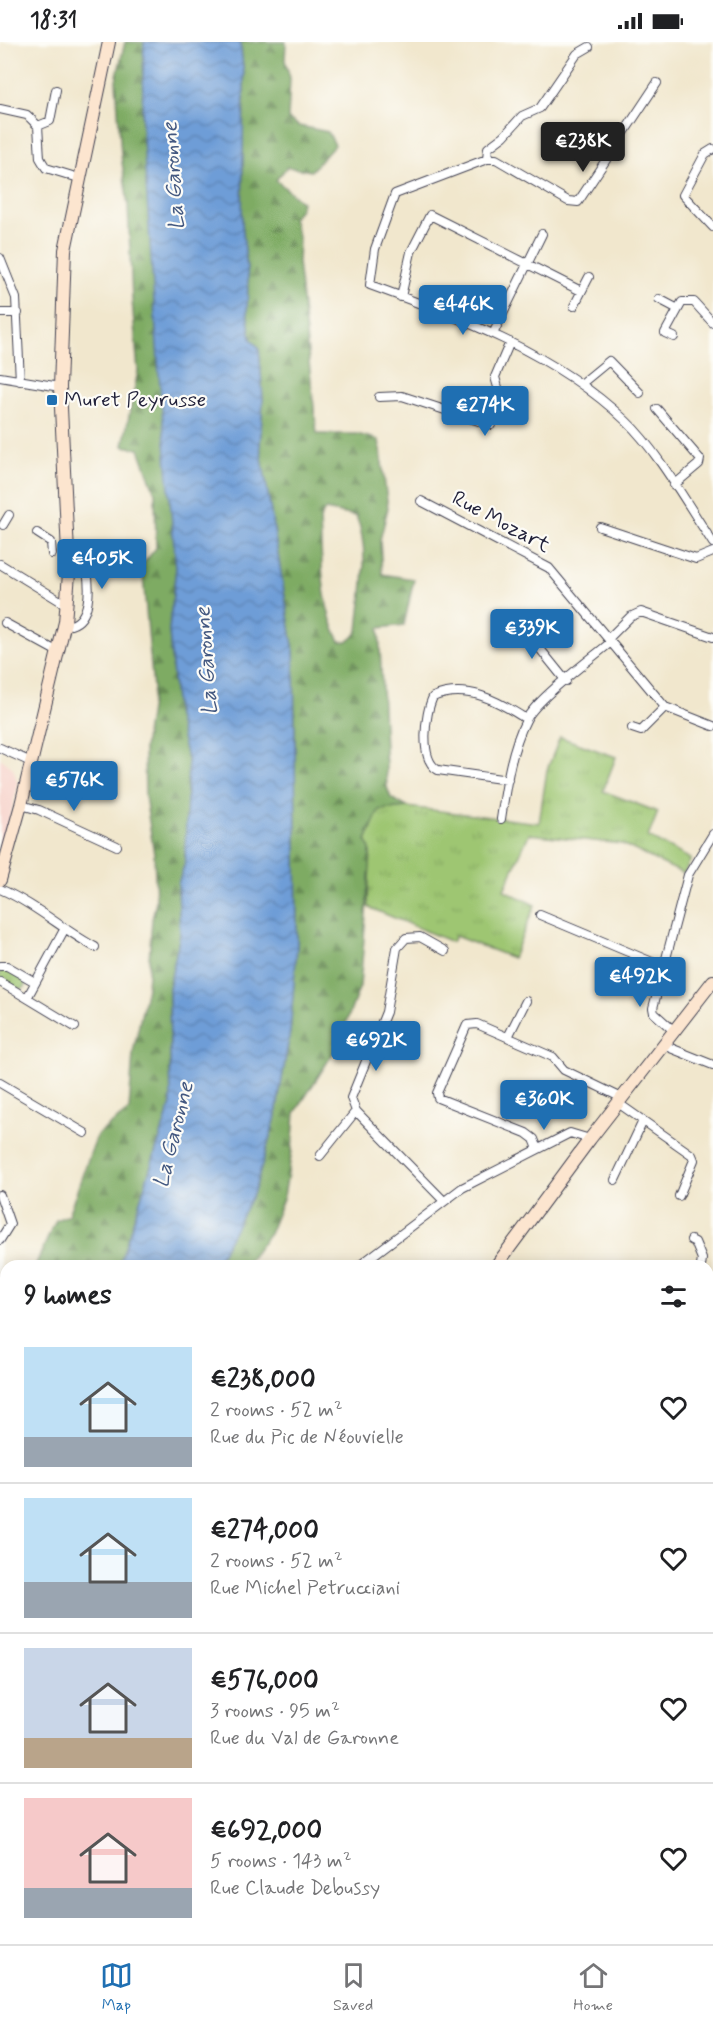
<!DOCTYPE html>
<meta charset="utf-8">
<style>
body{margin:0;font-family:Mynerve,sans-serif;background:#f2f2f2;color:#202124;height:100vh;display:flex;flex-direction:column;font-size:22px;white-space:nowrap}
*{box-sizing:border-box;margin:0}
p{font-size:20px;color:#757577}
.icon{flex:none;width:33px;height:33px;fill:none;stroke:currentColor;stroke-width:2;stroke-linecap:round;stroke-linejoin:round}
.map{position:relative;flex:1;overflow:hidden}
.panel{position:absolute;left:0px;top:1218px;width:714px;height:684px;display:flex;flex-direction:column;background:#fff;border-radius:18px 18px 0 0;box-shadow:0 3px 15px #0003}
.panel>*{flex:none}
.price{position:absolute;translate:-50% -51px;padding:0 14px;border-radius:6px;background:#1f6fb2;color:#fff;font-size:20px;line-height:39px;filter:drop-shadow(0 2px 3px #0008)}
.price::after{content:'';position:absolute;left:50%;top:36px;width:18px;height:14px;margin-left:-9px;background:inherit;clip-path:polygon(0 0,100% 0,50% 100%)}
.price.active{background:#222;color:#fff}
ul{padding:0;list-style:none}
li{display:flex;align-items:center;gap:18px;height:150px;padding:0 24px}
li+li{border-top:2px solid #e0e0e0}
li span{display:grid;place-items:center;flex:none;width:168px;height:120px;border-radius:0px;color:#555}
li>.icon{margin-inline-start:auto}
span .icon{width:72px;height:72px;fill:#fffc;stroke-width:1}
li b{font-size:26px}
h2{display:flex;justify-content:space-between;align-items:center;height:72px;padding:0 24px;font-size:26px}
.status{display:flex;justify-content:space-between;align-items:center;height:42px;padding:0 30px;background:#fff;direction:ltr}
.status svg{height:16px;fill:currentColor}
.tabs{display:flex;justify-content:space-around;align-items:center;height:84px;border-top:2px solid #e0e0e0;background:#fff;font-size:16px;color:#757577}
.tabs a{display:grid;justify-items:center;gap:3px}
.tabs .active{color:#1f6fb2}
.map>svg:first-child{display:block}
</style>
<div class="status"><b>18:31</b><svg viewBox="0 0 49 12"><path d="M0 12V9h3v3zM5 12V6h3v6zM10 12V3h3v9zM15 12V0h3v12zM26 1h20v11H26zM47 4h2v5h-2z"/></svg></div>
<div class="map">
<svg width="713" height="1902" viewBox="0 0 713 1902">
<defs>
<pattern id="grass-tufts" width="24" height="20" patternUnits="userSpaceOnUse" patternTransform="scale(1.5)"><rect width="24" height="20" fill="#9ec672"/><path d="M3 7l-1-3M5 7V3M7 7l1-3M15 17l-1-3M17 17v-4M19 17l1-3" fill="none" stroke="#88aa64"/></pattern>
<pattern id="forest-firs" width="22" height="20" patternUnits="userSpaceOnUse" patternTransform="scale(1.5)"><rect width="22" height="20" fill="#7eab64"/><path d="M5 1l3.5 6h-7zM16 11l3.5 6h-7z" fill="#678b54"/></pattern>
<pattern id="water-waves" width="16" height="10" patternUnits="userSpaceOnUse" patternTransform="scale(1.5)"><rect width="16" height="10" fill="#6e9dd7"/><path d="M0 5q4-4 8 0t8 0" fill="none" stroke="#5a80b0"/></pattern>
</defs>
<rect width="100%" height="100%" fill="#fdfcf7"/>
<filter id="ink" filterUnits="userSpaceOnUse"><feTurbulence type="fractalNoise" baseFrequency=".0167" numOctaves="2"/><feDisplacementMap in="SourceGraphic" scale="12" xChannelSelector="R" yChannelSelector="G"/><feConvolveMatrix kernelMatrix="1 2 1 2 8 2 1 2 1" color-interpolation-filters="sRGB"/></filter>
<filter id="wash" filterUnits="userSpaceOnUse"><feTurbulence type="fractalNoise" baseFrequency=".008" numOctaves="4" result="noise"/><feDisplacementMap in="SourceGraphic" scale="24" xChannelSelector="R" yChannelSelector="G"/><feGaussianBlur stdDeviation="1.35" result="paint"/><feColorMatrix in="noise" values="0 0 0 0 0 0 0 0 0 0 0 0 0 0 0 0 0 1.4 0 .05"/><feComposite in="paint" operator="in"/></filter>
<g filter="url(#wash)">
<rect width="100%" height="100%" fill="#f1e7cd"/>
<path fill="#f7d1c9" d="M0,716l13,10 5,17 -14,57 -4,4z"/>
<path fill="url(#grass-tufts)" stroke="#607456" stroke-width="1.5" d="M560,695l56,20 -13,34 55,21 -10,25 43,22 -7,15 -62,-30 -93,-10 -25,56 31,15 -22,53 -58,-22 -3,6 -84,-35 2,-58 -4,-9 13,-30 28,-3 132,16 8,-53z
M4,926l21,11v8l-5,3 -20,-11v-9z"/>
<path fill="url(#forest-firs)" stroke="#506650" stroke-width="1.5" fill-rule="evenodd" d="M125,0h19l-2,81 34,445 -7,62 7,82 12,50 -3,101 -7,21 2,51 -11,53 2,116 -52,162h-84l21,-46 12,-5 29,-80 32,-25 4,-57 14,-66 5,-68 4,-18 -2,-47 -9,-58 -1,-48 9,-59 -11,-124 14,-17 -1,-55 -16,-44 -16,-3 15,-75 -6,-71 -4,-95 -7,-50 -5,-75z
M240,0h46l-1,18 5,18 -2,41 11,7 29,6 7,13 -24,26 -24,-4 -11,13 26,22 -2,7 -7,9 6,21 -1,23 19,172h40l22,6 9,68 -8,32 2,34 32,5 -10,46 -25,3 8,159 4,11 16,9 -28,3 -13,30 4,9v17l-10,120 -23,61 -42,66 -3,38 -8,45 -15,38 -24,32h-30l39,-74 21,-72 15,-88 7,-86 -3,-294 -34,-206 3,-46 -4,-52 -8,-9 -4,-27 1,-33 -6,-56 2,-148zM325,468l31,6c15,35 5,78 2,115 -5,7 -9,12 -18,10 -20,-34 -18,-84 -20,-123z
M6,1292v135l-6,9v-128z
M6,1572v34l-6,7v-32z"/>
<path fill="url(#water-waves)" stroke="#486089" stroke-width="1.5" d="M144,0h96l4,33 -2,148 6,56 -1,33 4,27 8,9 4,52 -3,46 34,206 3,294 -7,86 -15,88 -21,72 -39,74h-96l52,-162 -2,-116 11,-53 -2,-51 7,-21 1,-40 2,-61 -12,-50 -7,-82 7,-62 -17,-193 -17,-252z
M6,1427v145l-6,9v-145z"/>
</g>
<g filter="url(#ink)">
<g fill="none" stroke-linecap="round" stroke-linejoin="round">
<defs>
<path id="street" d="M657,41l-79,119 -10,-1 -72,-42h-9l-92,35 -20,55 -5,36c90,33 185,68 256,136 31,29 63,86 87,122
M0,67l27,6 11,11 2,32 6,10 33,10
M38,84l12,-5 6,-31
M713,107l-8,5 -22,41 30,32
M487,117l1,-11 16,-12 18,-20 18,-8 37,-54 12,-7
M0,216l16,40 4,83
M401,255l10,-45 19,-37 151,76
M659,257l19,10
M574,264l15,-29
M0,271h18
M493,292l49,-100
M674,295l-9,-4 17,-31h12l19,21
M0,335l60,10
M581,342l28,-23 31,32
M379,355l23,-1 89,29 10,-27 -6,-21 15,-35
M657,367l43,50 -1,5 -25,21
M421,459l128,67 116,139 48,19
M3,483l6,-10
M600,485l96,32 17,-7
M37,491l14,9 1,12
M0,522l67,41
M65,580l6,3c20,-6 19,-37 16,-54l-6,-4h-8l-4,7
M5,581l53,29
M543,583l-2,25 25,31
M609,596l21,-21 11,-5 72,25
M632,686l9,3 24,-24
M0,706l31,14
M508,738l-70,-10c-19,-10 -13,-57 -5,-73 34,-14 65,4 93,22
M21,763l18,5 78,36
M501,777c5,-33 10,-70 25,-99 10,-21 65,-61 85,-78
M0,847c35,15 62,40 95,58
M540,873l124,52
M64,888l-37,68 48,29
M0,924h7l28,16
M0,940l27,16
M675,990l-21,-19 -1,-5 35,-133 25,-41
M508,995l18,-36
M663,1003l50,20
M0,1041l85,50
M618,1061l74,52 2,5 -15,36
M538,1107l-4,-10 -8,-6 -88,-35 -1,-5 30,-68 10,-1 76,33 11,13 58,28
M320,1114l36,-45
M615,1138l28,-59
M0,1153l10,29 -10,16
M443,1158l-87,-89 -5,-13 35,-86 11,-64 9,-10 14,-1 25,14
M691,1198l4,2 7,17 -1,7
M359,1224l103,-78 108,-55 20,6
M708,1272l5,-5
M708,1491l5,3
M0,1654l6,-16
M708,1722l5,-6
M0,1813l6,8
M62,1896l5,6
M239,1896l9,6
M272,1902l3,-6
M416,1902l2,-6
M541,1902l6,-6"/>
<path id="secondary" d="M0,838l21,-75 44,-183 4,-48 -9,-187 5,-137 44,-208
M496,1224l94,-127 123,-158
M0,1775l6,-4"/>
</defs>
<use href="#street" stroke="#414051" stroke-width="10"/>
<use href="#secondary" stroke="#414051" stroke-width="14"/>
<use href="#street" stroke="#fff" stroke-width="8"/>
<use href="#secondary" stroke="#fce5cf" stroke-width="12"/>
<defs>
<path id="rail" d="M708,1740l5,-6
M553,1902l6,-6"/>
</defs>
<use href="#rail" stroke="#22223b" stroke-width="4.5"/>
<use href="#rail" stroke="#fdfcf7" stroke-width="2" stroke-dasharray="7" stroke-linecap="butt"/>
</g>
</g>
<rect fill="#1f6fb2" stroke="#fdfcf7" stroke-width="2" x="46" y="352" width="12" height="12" rx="3"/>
<g text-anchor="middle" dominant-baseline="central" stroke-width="4.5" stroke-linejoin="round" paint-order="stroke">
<g font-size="21" fill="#22223b" stroke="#fdfcf7" text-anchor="start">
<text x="64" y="358">Muret Peyrusse</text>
</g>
<g font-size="21" fill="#22223b" stroke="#fdfcf7">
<text transform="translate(501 480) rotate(28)">Rue Mozart</text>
</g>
<g font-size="22" font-style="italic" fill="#445981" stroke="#fdfcf7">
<text transform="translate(174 134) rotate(-94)">La Garonne</text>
<text transform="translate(207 619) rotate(-94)">La Garonne</text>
<text transform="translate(174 1093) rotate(-76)">La Garonne</text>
</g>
</g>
</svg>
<b class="price active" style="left:583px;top:131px">€238K</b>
<b class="price" style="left:463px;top:294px">€446K</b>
<b class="price" style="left:485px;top:395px">€274K</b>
<b class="price" style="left:102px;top:548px">€405K</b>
<b class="price" style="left:532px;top:618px">€339K</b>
<b class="price" style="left:74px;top:770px">€576K</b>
<b class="price" style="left:640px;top:966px">€492K</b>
<b class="price" style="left:376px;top:1030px">€692K</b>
<b class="price" style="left:544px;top:1089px">€360K</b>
<section class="panel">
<h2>9 homes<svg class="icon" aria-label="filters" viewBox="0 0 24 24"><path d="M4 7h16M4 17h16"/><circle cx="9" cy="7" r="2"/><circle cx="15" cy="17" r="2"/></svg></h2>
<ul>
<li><span style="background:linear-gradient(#bfe0f5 75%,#9aa5b1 0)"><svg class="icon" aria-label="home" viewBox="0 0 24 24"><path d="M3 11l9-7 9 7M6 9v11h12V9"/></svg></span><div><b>€238,000</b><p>2 rooms · 52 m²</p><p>Rue du Pic de Néouvielle</p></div><svg class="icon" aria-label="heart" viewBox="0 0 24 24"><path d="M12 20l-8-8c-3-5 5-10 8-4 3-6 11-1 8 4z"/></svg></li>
<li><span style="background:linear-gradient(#bfe0f5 70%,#9aa5b1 0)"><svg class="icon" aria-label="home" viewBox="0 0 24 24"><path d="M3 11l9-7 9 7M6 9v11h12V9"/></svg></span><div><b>€274,000</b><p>2 rooms · 52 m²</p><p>Rue Michel Petrucciani</p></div><svg class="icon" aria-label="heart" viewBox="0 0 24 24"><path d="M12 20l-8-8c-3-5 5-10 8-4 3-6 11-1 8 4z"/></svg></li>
<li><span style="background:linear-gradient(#c9d6e8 75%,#b9a48a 0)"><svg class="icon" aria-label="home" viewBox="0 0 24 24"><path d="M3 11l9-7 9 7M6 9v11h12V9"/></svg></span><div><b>€576,000</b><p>3 rooms · 95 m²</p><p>Rue du Val de Garonne</p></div><svg class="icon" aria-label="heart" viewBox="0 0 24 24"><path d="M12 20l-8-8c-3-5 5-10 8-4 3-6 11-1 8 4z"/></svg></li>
<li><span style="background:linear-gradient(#f6c9c9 75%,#9aa5b1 0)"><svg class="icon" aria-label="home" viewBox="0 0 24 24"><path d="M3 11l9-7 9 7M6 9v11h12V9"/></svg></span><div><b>€692,000</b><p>5 rooms · 143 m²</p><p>Rue Claude Debussy</p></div><svg class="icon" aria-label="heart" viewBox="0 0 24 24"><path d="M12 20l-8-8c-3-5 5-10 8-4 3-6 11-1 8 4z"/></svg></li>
</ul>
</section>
</div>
<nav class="tabs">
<a class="active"><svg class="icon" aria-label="map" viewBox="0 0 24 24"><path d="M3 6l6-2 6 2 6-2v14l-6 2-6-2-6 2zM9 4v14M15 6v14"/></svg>Map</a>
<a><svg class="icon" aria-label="saved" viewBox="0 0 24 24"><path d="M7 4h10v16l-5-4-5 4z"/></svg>Saved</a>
<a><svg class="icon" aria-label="home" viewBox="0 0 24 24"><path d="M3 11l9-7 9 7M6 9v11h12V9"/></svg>Home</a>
</nav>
